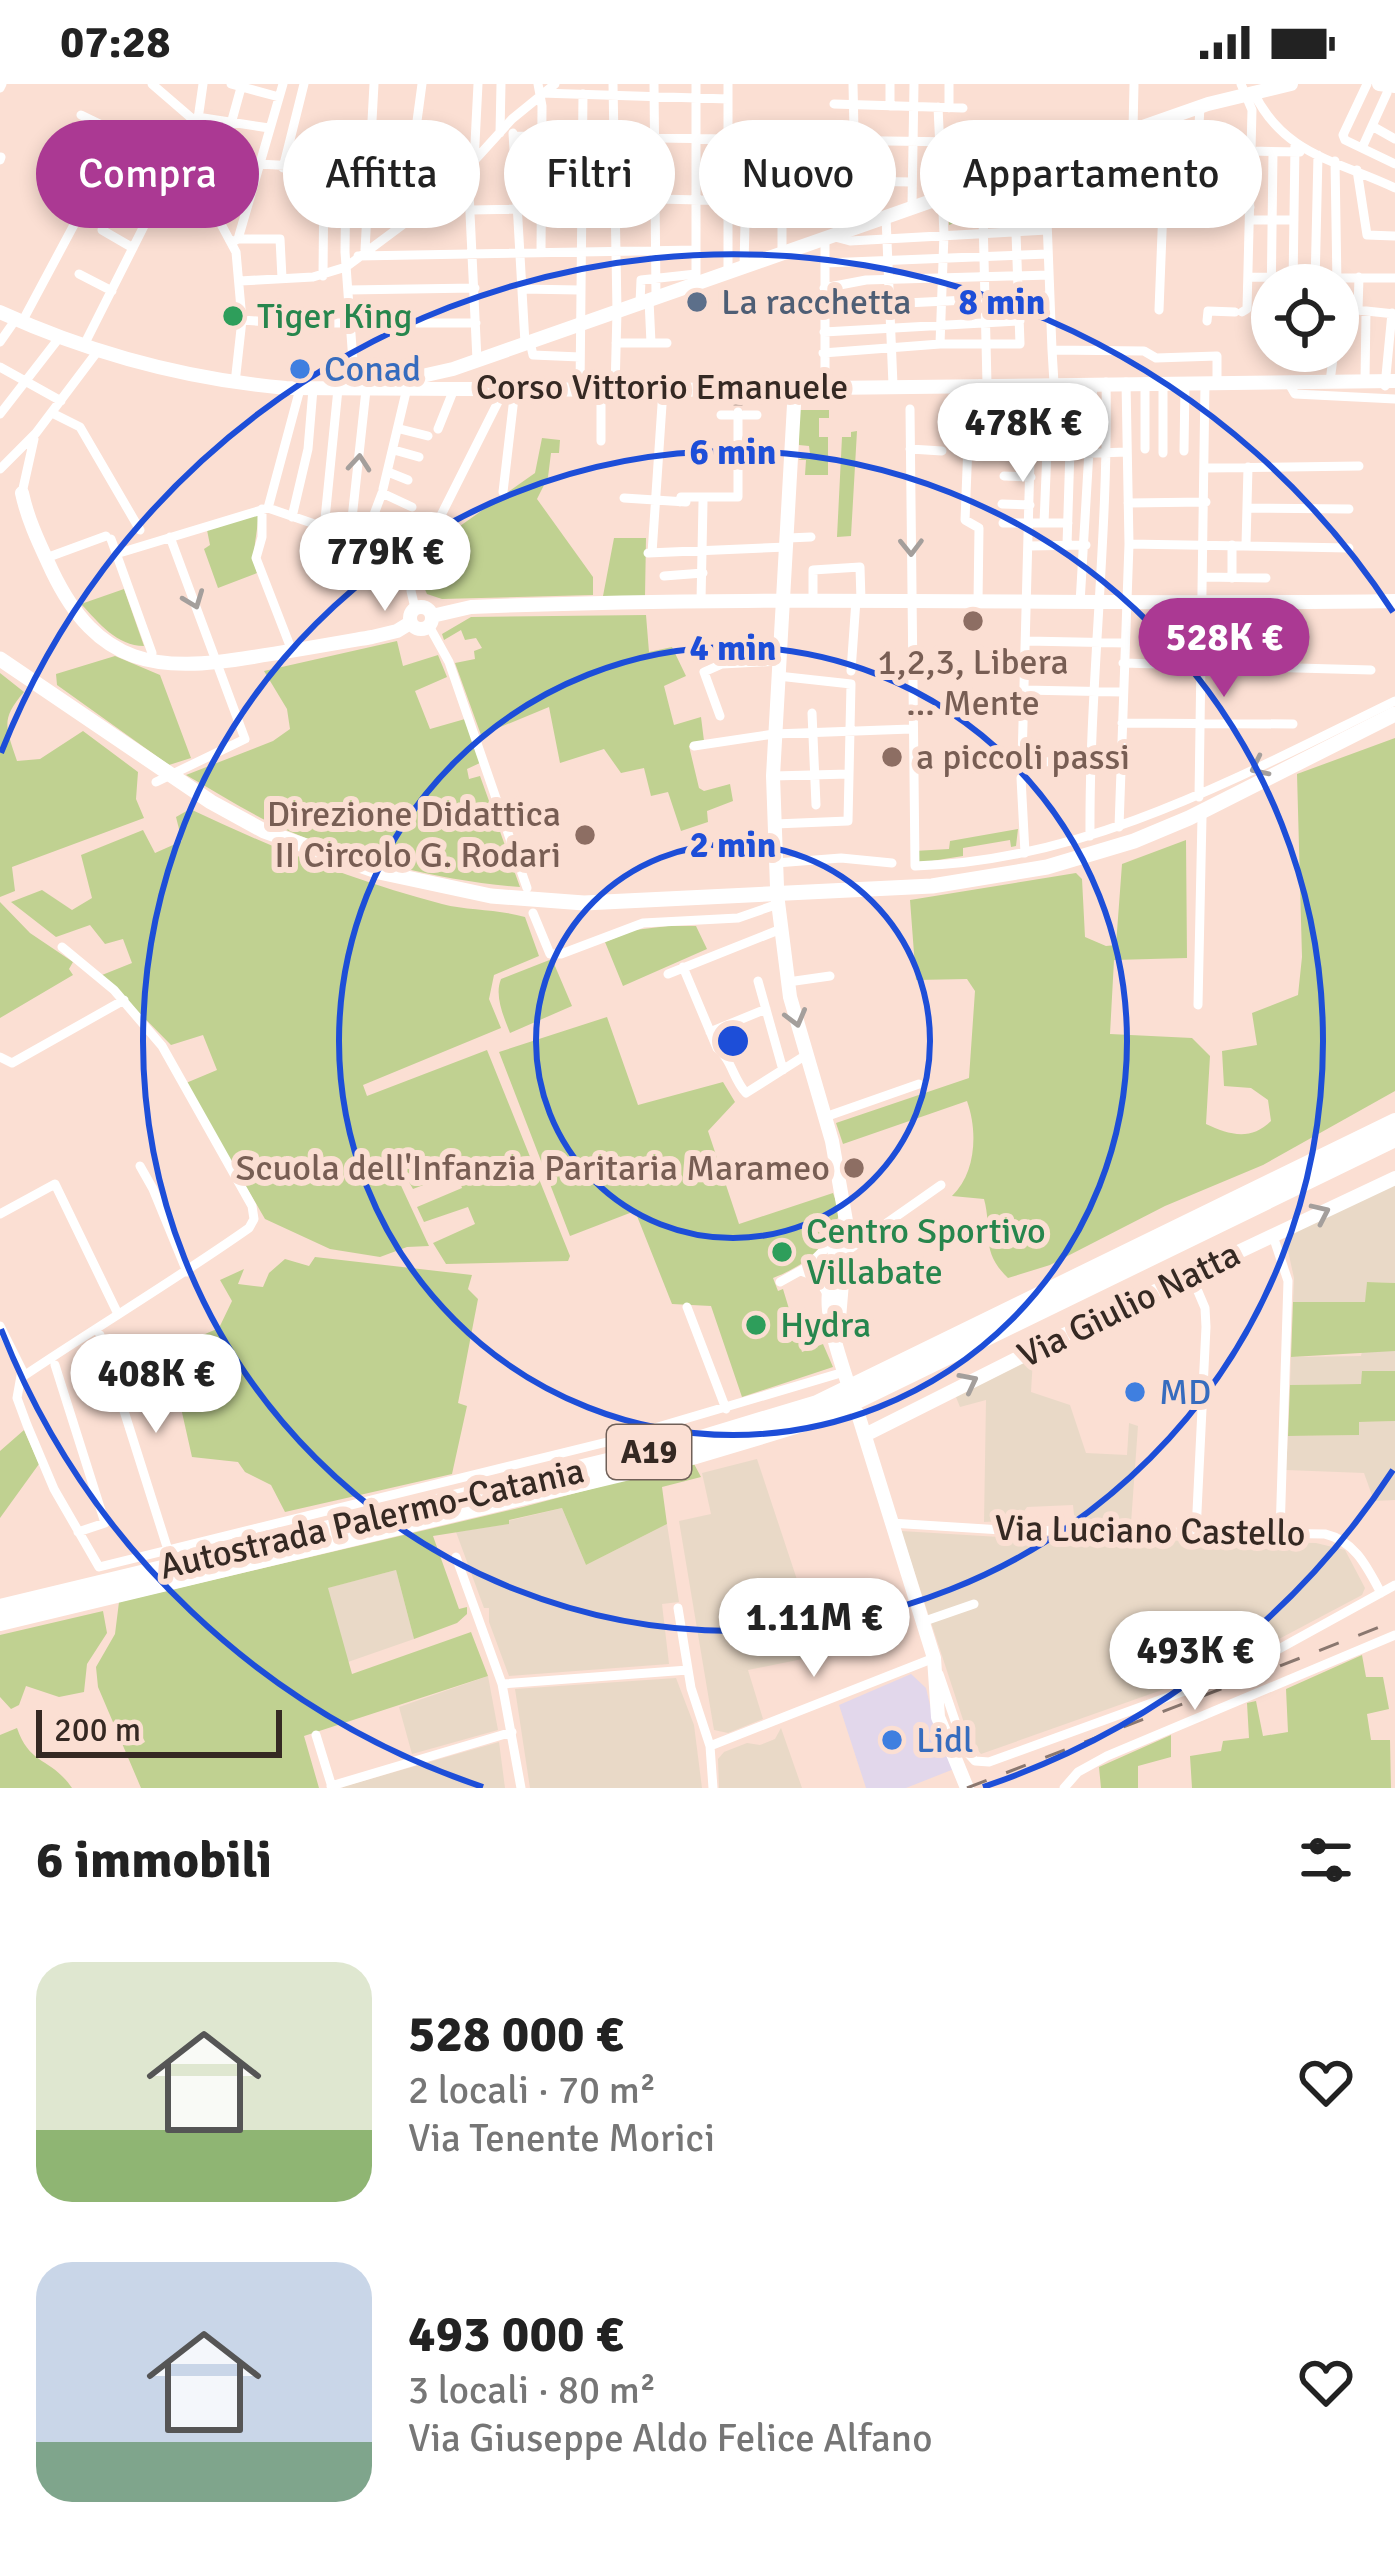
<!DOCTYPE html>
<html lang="it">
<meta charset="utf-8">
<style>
body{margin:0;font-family:Signika,sans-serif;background:#f6f6f6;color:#222;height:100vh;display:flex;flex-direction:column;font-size:45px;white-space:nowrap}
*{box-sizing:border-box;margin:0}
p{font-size:39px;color:#767676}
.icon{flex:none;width:66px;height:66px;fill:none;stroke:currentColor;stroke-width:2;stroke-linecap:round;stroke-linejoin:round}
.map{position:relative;height:1704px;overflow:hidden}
.side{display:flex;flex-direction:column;background:#fff;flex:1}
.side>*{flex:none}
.top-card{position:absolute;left:36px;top:36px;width:1323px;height:108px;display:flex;gap:24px}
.fabs{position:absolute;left:1251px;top:180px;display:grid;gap:24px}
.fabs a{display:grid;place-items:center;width:108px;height:108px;border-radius:50%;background:#fff;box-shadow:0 6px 18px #0003;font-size:60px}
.scale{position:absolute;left:36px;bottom:30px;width:246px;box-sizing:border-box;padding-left:12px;border:6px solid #352923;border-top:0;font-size:33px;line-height:42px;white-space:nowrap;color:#352923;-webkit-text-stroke:9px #fbdfd3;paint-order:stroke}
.price{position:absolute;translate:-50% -102px;padding:0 27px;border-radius:42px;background:#fff;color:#222;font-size:39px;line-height:78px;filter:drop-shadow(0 3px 6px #0008)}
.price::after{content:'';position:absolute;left:50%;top:72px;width:36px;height:27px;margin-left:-18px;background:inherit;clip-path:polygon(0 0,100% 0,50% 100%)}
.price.active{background:#ab3993;color:#fff}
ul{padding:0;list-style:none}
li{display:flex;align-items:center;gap:36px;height:300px;padding:0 36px}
li span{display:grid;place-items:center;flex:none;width:336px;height:240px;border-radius:36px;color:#555}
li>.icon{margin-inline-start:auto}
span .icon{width:144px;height:144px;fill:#fffc;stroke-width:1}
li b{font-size:51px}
h2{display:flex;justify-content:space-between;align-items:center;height:144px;padding:0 36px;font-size:51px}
.tag{padding:0 42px;border-radius:54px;background:#fff;box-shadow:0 6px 18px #0003;font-size:42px;line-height:108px}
.tag.active{background:#ab3993;color:#fff}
.status{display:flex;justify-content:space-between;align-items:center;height:84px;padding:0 60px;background:#fff;direction:ltr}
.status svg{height:33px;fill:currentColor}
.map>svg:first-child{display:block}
</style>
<div class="status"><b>07:28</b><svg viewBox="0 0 49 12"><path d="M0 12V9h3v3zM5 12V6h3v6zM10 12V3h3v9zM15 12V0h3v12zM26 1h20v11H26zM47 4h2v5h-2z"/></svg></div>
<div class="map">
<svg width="1395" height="1704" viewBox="0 0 1395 1704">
<rect width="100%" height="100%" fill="#fbdfd3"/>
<path fill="#e2d7eb" d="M911,1590l15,14 7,30 21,51 -48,19h-40l-27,-83z"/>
<path fill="#e9d9c7" d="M1395,1100v99l-28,-1 -1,20h-73l1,-24 -9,-41z
M1362,1267h33v20h-33v13l-72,1 1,-28 70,-1z
M1033,1274l-2,34 39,13 16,48 41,2 2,-32 9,3 -7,97 -47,-1 -10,-7 -1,-10 -46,2 -9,13 -34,2 2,-122 -26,7 -4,-10z
M1395,1337v79l-21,1 -10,-28 -78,-3 2,-34 70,-1 1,-13z
M757,1375l65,196 -74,15 15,49 -35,14 -14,-3 -35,-209 32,-7 -9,-41z
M562,1424l24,57 81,-41 12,78 -17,2 7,60 -160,12 -20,-54v-14h-5l-28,-76 52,-8v-3z
M901,1447l115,7 300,5 29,7 20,38 -3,7 -138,73 -243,86 -11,-13z
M396,1486l18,69 -66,23 -21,-74z
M488,1592l10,54 -86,24 -13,-47z
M676,1594l18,47 8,63h-172l-15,-99z
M781,1644l21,60h-83l-1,-29 6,-7 23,-9 13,2 15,-6z
M499,1658l6,46h-162l-1,-1z"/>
<path fill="#c0d191" d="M1024,92l13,17 -88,32v-22z
M799,326h30v8h-10v19h9v38h-23l1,-15h-8l12,-6 -1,-8 -10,-1z
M857,347l-6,105 -14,1 5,-100h9v-5z
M542,354l18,2 -1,13h-8l-3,24 -11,22 56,78v18l-151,4 -15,-5 -8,-18 28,-56 13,6 75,-53z
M258,431c0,21 -8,38 -1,58l-39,15 -14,-39 6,-4 -3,-15z
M614,454h32l-1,58h-42z
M124,505l20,57c-27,0 -45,-23 -63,-42z
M646,531l3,37 23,-5 14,29 -22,10 10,39 27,-8 3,24 -15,5 10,42 5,3 26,-7 3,17 -26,10 1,11 -27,9 -13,-39 -17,4 -7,-28 -23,5 -17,-24 -44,14 -11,-56 -68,28 -26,-72 20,-4 -1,-8 8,-3 -6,-10 -11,2 -4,-10 -17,10 -2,-6 29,-17z
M397,557l6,25 35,-11 9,22 -32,14 15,38 35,-10 17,43 -15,7 2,10 11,-3 40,111c-78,-6 -164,-27 -236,-58 -34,-15 -66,-36 -98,-54l87,-34 17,-12 -3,-20 -23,-38z
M115,572l45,19 31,83 -22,7 -112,-80 -1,-11z
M0,589l24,19c-24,28 -18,35 -7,69l23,-2 43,-28 55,41 -2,27 8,19 -132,49 3,24 -15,6z
M1395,654v353l-132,74 -98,41 -115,59 -42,13c-29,-28 -15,-46 -24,-79l-32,-3c24,-23 26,-64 15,-95l-124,43 -7,-21 133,-45 6,-87 -8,-12 -51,1 -6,-80 166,-27 6,6 3,58 21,9 10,-1 6,-81 64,-24 1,118 -73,2 -4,74 82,4 18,18 -4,68c23,11 45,17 65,-3l-3,-21 -17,-12 -27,-2 -2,-35 35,-6 -5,-32 46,-18 4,-38 -5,-183z
M190,725c82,39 164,72 252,95 27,7 56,5 83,13l14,39 -45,19 -5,24 12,29 -138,57 4,11 120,-46 83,206 -2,5 -122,3 -13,-21 42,-19 -7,-17 -44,15 -7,-15 45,-19 -5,-16 -44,17 -16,-28v16l32,69 -22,1 -27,10 -50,-8 -65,-30 -79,-136 31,-13 -14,-35 -32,10 -69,-70 30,-12 -9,-24 -18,5 -15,-19 -34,12 -45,-35 31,-12 30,20 20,-12 -11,-43 62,-25 12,23 27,-12 -6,-24z
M1018,745l-2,17 -5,1 -1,-7 -47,8v8l-44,7 -5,-12 35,-2 1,-8z
M0,818l30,31 43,29 -4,7 4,6 -73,43z
M668,842h28l11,23 -84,37 -18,-44 30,-12z
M552,875l20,47 -62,27c-6,-16 -16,-37 -9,-54z
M607,933l31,88 85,-23 12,20 -27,29 31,93 94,-31 7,20c-14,34 -33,52 -67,65l5,13 5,-2 19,63 21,-8 10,23 -91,30 -31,-91 -39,-2 -37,-93 -65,25 -71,-184z
M315,1173l157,18 -4,14 10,10 -20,104 9,3 -15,68 -167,38 -14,-27 -26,-13 -7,-10 -46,-5 -24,-107 51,-22 13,-27 -12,-21 24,-11 -6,15 25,3 6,-14 16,-14 24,7z
M1367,1198l28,1v68l-104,6 2,-55h72z
M1362,1287h33v50l-36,1v13l-71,1 2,-51 71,-1z
M24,1346l15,34 -39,54v-67z
M693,1378l8,15 -39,10 5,37 -81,41 -24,-57 -53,12v4l-76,12 26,73 8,-2v7l-10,9 -43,16 -18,-69 -68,18 24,86 119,-42 17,44 -184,60 15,52h-178l-43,-101 -2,-20 19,-33 4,-32 404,-95z
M103,1527l4,22 -20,31 -3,28 -25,5 -33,-11 -7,19 -8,4 -11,-12v-62z
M1362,1571l4,22h17l6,32 -22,5 4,26h19l1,48h-199l-2,-32 31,-5 2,-10 26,-3 -2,-35 9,-2 7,35 25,-4 -2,-43z
M17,1644c13,38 34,29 55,60h-72v-53z
M1171,1651v22l-33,9v22h-37l-2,-21z"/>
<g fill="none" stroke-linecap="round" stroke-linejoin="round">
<path stroke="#d3bbb0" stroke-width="9" stroke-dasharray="9 4.5" stroke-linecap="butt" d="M738,313v15"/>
<path stroke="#fff" stroke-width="9" d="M152,0l44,38
M203,0l-12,84 45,84 6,68 -7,63
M231,0l48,13
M538,0l4,22 -1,146
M613,0l4,227 -2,79
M654,0l2,213
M853,0l3,142
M949,0v24
M1241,0l11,26 -5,199 -5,3
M1367,0l-24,51 2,5 50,24
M0,4l2,-4
M1253,7c30,64 83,69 142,97
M541,9l187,6
M834,20l129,4
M890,22v-22
M938,23l6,127 -4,110
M81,31l110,53
M197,33l72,11
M1372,42l23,13
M1133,45l1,-44
M500,49l1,-49
M513,49l12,210
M514,52l444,6
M782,56v113
M1362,64l25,-55
M1251,67l49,1
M0,76l1,-3
M1335,77l2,124
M474,79l4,-79
M258,80l153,8 46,10
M1023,83l23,27 6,156
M283,84l21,-84
M346,85l-1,83 10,137
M1357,86l10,65 27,1
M468,87l9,189
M853,97l59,1
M1196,97l4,-75
M1046,110l119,-38 -6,154
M615,114l165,4
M209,119l33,-119
M1117,119l133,4
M912,122l2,-122
M1016,125l31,-1
M472,126l47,-1
M886,133l7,168
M983,133l4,167
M409,134l3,-60 10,-74
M1250,136h44
M102,146l31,18
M835,153l15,4 197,-11
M825,154v149
M238,155h42l2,39
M234,157l4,-2 45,-155
M365,166l9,-166
M358,172l338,-6
M825,179l223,-9
M744,182l3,-127
M728,188v-188
M79,190l33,17
M323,192l1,-106
M1248,193l147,1
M240,197l73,-4 33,-10 98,-73 68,-75 43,-35
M696,199v-199
M1293,201l2,-140
M1315,201l3,-130
M824,204l42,-8 183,-5
M522,205l57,1
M348,206l127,-2
M649,216l2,43
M640,219l1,-23 55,-6
M824,223l226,-11
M1271,224l2,-156
M1338,224l57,6
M1358,226l1,-33
M242,236l41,3h193
M1207,237l1,-10 27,1
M22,238l100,-187
M824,248l196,-11
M0,258l16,-23
M530,258l3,13 47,2
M616,259h51
M83,263l68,-135 -31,-21
M823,269l117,-9h80l-5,-139
M0,283l61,34
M1365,296l1,-69
M1330,297l4,-30
M1145,298v67
M1288,298l7,12 100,5
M1054,299l-2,-33 92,1 12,7 61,-2v27
M980,300v36l12,1v26
M1032,300l-10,377 69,2
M1385,302l7,-73
M580,306l3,-296
M601,306v51
M910,325l5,457c174,-5 327,-91 480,-165
M52,329l28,14 60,103
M0,330l59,-76
M721,331h36
M972,336l-3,-1 -4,101 14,8 -1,74
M1012,339l36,3 -4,97
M400,345l28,7
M438,345l16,-40
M1011,359l21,2
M910,365l32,2
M394,366l25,7
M1184,367l1,-68
M1163,369v-71
M1010,372l117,-4
M1206,384l153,-2
M0,385l36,-36 61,-81
M388,388l20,8
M1004,392l27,1
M383,405l24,-101
M503,408l12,-103
M22,409l12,-54
M624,414l62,4
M680,418l1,-5h57v-85
M1128,419l78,-1
M1002,420l28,1
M268,424l32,-119
M1247,424l102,1
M262,425v28l-6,21 36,93
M292,433l16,-68 5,-60
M1003,439h65
M324,445l14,-140
M350,453l16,-147
M788,454l23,-1
M111,455l41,114 -3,9
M364,457l18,-48 30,14
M1129,460l220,4
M1067,461l4,-128 21,1
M1246,461l2,-78
M1029,462l57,-1
M648,469l139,-6
M652,469l11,-163
M116,470l152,-46 131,45 15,16
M46,474l60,-22
M664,492l39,-3
M1204,493l62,1
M1232,494v-33
M813,516v-30l47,-3 1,34
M701,517l2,-99
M1080,519l13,-220
M415,524l-4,-17 3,-22 90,-179
M429,542l20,36 78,226
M1027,557l98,2
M1123,579l248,7
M851,587l5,-71
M1024,606l98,2
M812,629l4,92
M720,632l-16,-44 18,-8 57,-3
M1122,639l171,1
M694,662l80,-12 137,-5
M773,692l76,-2
M1021,694l4,75
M156,698l89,-43 -75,-202
M1199,713l6,-414
M775,740l73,-3 3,-137 -73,-8
M1119,743l10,-283 -3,-162
M1090,752c-1,-151 19,-302 16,-454
M776,779l65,-5 51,5
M533,829l17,41h11l82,-31 95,-5 40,-14
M683,883l34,81c15,12 16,31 29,45l60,-38
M668,890l113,-45
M758,897l25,89
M788,898l42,-6
M1198,921l4,-188
M710,948l56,-23
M0,973l12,6 112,-63
M825,1033l94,-33
M140,1082l13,23 34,83
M0,1130l55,-30 62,128
M1273,1152l15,45 -8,252
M844,1169l97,-68
M801,1187l16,6 9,15
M1191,1191l14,33 1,19 -10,205
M780,1198l27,-15 29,-29
M687,1223l39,102
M0,1242l22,44 -5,28 10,27 27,64 45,78 508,-125 237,-70
M100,1251l68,215
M55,1281l50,158 -27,9
M22,1293c76,-51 153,-97 227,-149l5,-9 -2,-13 -90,-160 -48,-56 -52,-43
M890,1439l112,7 323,4c30,7 42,33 56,59
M456,1473l46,127 19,104
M678,1524l13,80 19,58 3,42
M922,1538l52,-18
M939,1590l26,76 10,11 14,1 248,-90 158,-87
M502,1600l186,-14
M316,1651l16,52
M710,1662l224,-88
M331,1702l181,-54
M1064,1704l14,-16 29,-16 288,-121"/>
<path stroke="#fff" stroke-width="14" d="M1379,0l16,2
M0,228c92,42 186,67 286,76l377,2 732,-9
M400,303l13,-9 40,-9 755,-265 83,-20
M22,409c6,28 18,52 30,78 46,96 105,102 201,86 40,-6 79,-13 119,-20l25,-6 13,-8
M410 534a11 11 0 1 1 22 0a11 11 0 1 1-22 0Z
M432,532l39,-9c308,-13 616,-1 924,-6
M777,803l-4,-111 22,-389
M778,818l12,95 42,144 14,80v13l-6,1c-20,64 -12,87 8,149
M838,1247l8,-97
M858,1330l76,244 4,59 29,71
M865,1351l225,-113 305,-144"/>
<path stroke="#fff" stroke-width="15" d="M0,575l211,143 53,29 115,41 112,24 93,7 348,-17 115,-19 87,-26 55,-23 206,-104"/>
<path stroke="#fff" stroke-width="18" d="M0,1524l691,-166 126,-38 578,-282
M0,1538l696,-167 126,-38 573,-279"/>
<path stroke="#8a776f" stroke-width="3" stroke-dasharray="21 21" stroke-linecap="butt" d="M967,1704l428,-167"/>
</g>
<defs><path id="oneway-chevron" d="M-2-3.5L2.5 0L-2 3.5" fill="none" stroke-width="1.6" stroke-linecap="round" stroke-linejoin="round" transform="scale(3)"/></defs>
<g stroke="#a49f9c">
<use href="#oneway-chevron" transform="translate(359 379) rotate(-85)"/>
<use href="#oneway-chevron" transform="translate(911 463) rotate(89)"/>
<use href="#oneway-chevron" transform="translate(194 516) rotate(69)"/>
<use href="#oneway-chevron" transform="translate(1259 683) rotate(154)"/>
<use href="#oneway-chevron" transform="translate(796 934) rotate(75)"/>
<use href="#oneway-chevron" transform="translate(1321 1129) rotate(-25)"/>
<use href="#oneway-chevron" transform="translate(969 1298) rotate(-27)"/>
</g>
<g fill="none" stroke="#1d4ed8" stroke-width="6">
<circle cx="733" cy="957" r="197"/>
<circle cx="733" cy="957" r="394"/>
<circle cx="733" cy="957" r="590"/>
<path d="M1393 1386A787 787 0 0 1 983 1703M483 1703A787 787 0 0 1 1 1245M1 669A787 787 0 0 1 1393 528"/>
</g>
<circle fill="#5c6f8a" stroke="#fbdfd3" stroke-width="4.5" cx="697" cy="218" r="12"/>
<g fill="#2e9e5b" stroke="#fbdfd3" stroke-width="4.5">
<circle cx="233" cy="232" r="12"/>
<circle cx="782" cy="1168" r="12"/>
<circle cx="756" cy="1241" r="12"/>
</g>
<g fill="#3f7fe0" stroke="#fbdfd3" stroke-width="4.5">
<circle cx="300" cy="285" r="12"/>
<circle cx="1135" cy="1308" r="12"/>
<circle cx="892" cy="1656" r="12"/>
</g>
<g fill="#8d6e63" stroke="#fbdfd3" stroke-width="4.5">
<circle cx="973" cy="537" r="12"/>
<circle cx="892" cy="673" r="12"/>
<circle cx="585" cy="751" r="12"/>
<circle cx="854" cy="1084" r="12"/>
</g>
<g text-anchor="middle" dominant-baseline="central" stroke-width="12" stroke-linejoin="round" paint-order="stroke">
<rect fill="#fbdfd3" stroke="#706058" stroke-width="3" x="607" y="1341" width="84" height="54" rx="9"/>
<g font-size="33" font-weight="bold" fill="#352923">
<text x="649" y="1368">A19</text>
</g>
<g font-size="36" fill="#4e5e75" stroke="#fbdfd3" text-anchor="start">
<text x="721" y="218">La racchetta</text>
</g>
<g font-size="36" fill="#27864d" stroke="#fbdfd3" text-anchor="start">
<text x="257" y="232">Tiger King</text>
<text x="806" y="1147">Centro Sportivo<tspan x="806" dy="41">Villabate</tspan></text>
<text x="780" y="1241">Hydra</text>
</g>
<g font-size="36" fill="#366cbe" stroke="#fbdfd3" text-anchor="start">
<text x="324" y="285">Conad</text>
<text x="1159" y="1308">MD</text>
<text x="916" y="1656">Lidl</text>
</g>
<g font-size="36" fill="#352923" stroke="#fbdfd3">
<text x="662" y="303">Corso Vittorio Emanuele</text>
<text transform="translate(1129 1221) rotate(-26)">Via Giulio Natta</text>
<text transform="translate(372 1435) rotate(-13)">Autostrada Palermo-Catania</text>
<text transform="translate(1150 1447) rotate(1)">Via Luciano Castello</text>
</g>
<g font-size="36" fill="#785e54" stroke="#fbdfd3" text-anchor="end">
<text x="973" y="578" text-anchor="middle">1,2,3, Libera<tspan x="973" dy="41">... Mente</tspan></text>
<text x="916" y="673" text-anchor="start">a piccoli passi</text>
<text x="561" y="730">Direzione Didattica<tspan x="561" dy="41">II Circolo G. Rodari</tspan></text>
<text x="830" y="1084">Scuola dell'Infanzia Paritaria Marameo</text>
</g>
</g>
<circle cx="733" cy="957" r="18" fill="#1d4ed8" stroke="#fbdfd3" stroke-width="6"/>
<g font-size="36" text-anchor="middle" font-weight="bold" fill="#1d4ed8" stroke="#fbdfd3" stroke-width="12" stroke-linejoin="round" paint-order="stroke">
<text x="1002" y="230">8 min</text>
<text x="733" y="380">6 min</text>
<text x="733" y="576">4 min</text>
<text x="733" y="773">2 min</text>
</g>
</svg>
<div class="fabs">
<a><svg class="icon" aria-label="locate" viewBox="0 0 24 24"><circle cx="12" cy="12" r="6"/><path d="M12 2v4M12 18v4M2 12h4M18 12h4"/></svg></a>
</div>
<div class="scale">200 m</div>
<b class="price" style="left:1023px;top:401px">478K €</b>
<b class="price" style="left:385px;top:530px">779K €</b>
<b class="price active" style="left:1224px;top:616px">528K €</b>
<b class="price" style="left:156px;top:1352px">408K €</b>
<b class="price" style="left:814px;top:1596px">1.11M €</b>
<b class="price" style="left:1195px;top:1629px">493K €</b>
<div class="top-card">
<a class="tag active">Compra</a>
<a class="tag">Affitta</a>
<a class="tag">Filtri</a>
<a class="tag">Nuovo</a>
<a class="tag">Appartamento</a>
</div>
</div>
<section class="side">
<h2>6 immobili<svg class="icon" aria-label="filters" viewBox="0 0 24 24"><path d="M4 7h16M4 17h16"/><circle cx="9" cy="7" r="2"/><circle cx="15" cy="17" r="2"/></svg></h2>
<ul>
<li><span style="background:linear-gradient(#dfe7d0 70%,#8fb573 0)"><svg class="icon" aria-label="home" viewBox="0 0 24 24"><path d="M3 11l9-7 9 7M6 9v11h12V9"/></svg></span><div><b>528 000 €</b><p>2 locali · 70 m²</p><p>Via Tenente Morici</p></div><svg class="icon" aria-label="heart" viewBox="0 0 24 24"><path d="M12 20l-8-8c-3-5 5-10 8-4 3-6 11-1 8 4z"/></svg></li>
<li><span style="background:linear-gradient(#c9d6e8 75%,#7fa58c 0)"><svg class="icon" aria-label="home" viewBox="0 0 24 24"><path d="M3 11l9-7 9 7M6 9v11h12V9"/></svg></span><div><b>493 000 €</b><p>3 locali · 80 m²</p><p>Via Giuseppe Aldo Felice Alfano</p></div><svg class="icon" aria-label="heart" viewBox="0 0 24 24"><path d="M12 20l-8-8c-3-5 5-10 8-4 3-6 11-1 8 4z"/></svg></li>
</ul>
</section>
